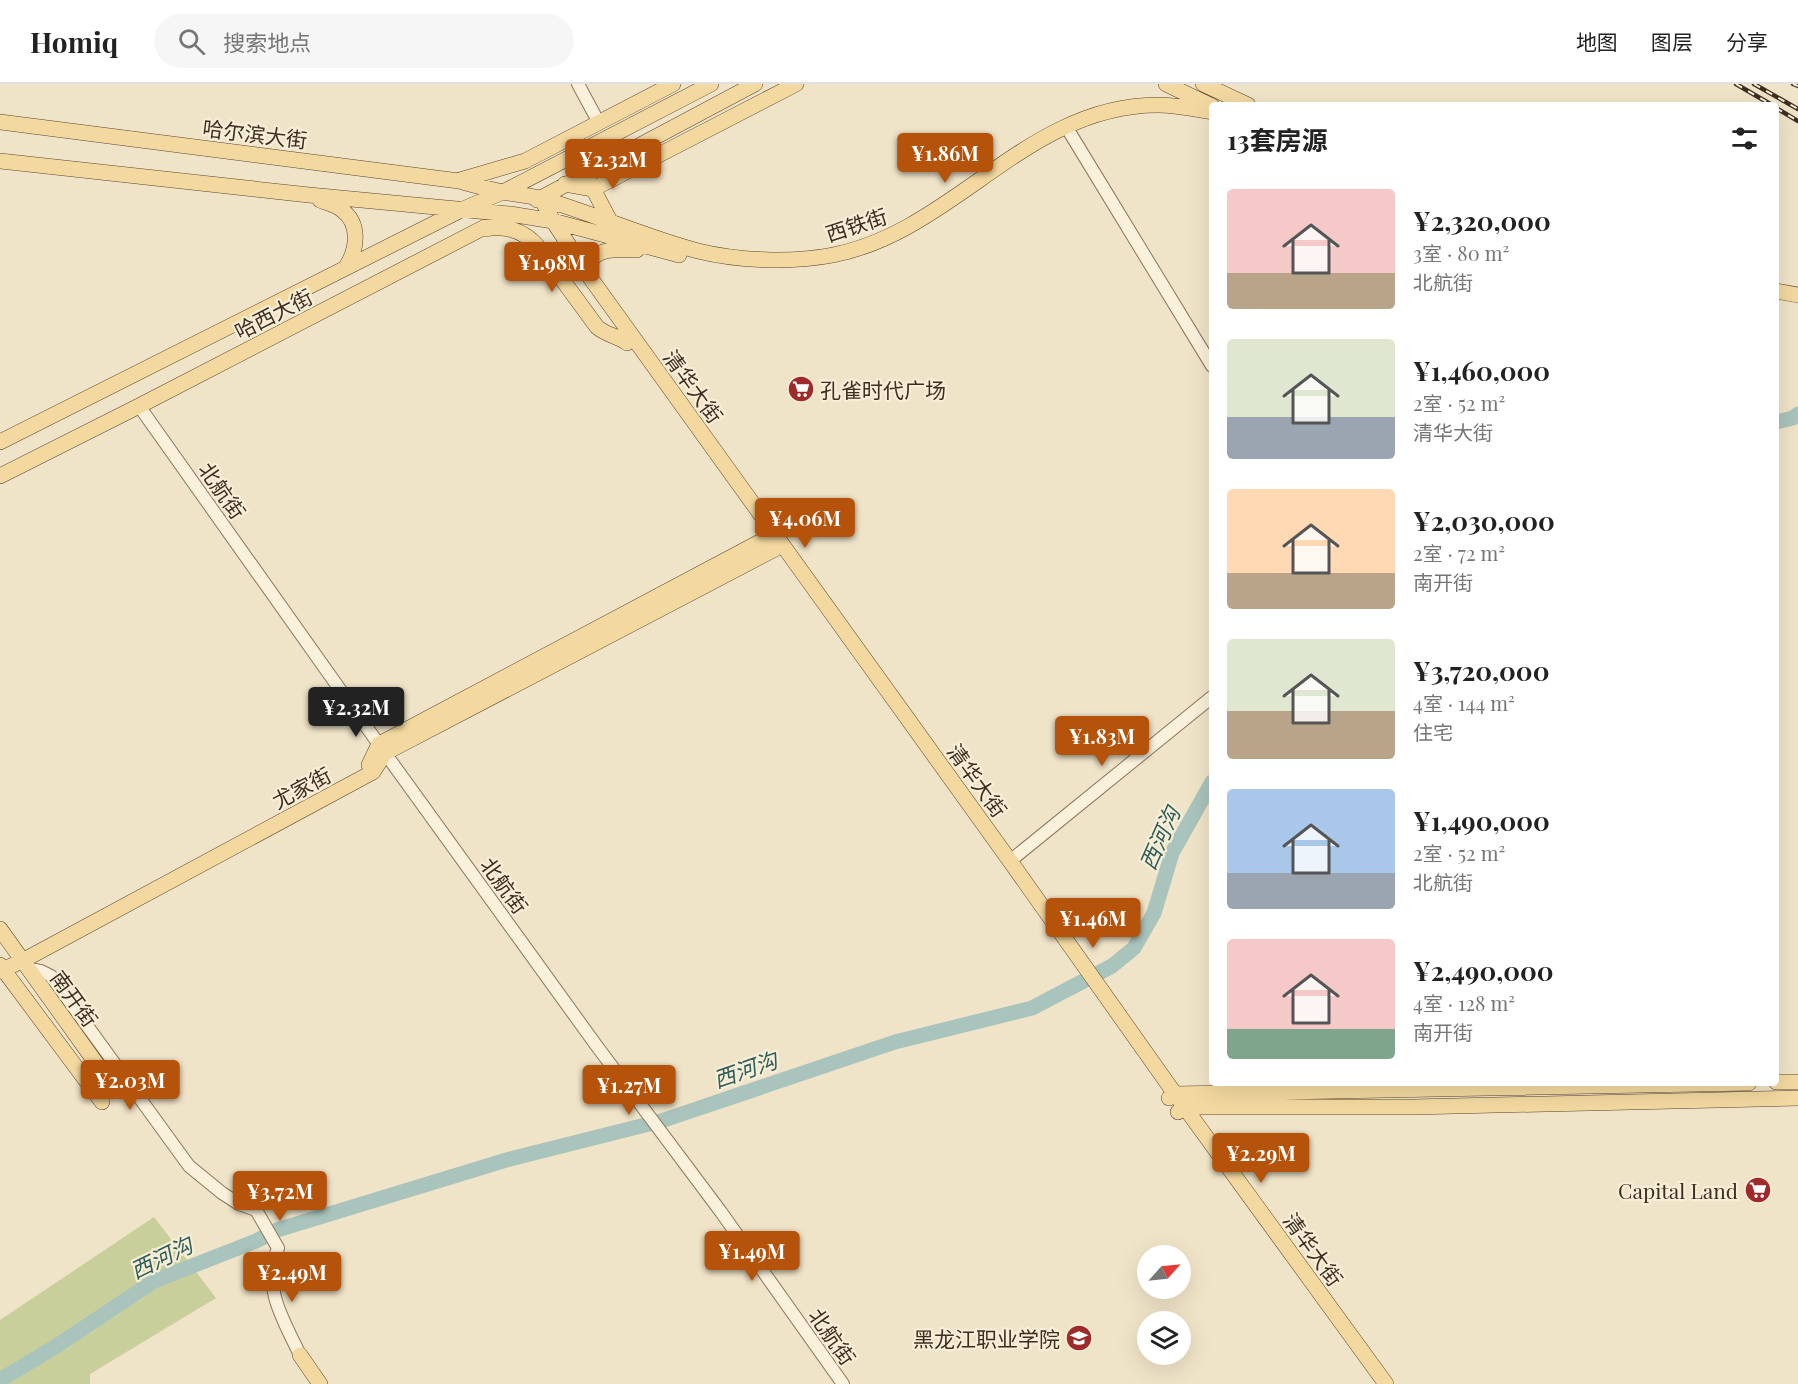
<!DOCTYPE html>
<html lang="zh">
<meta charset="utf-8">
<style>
body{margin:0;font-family:"Playfair Display","Noto Sans SC",serif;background:#f6f6f6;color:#222;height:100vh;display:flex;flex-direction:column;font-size:22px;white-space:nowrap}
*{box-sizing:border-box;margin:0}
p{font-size:20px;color:#767676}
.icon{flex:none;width:33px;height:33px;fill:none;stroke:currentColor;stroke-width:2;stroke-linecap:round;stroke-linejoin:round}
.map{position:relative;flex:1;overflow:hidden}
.details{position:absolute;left:1209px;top:18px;width:570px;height:984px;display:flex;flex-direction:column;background:#fff;border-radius:6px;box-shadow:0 6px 24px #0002}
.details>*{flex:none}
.needle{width:39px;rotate:63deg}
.fabs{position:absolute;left:1137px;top:1161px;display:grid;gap:12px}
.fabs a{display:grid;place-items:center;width:54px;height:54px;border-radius:50%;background:#fff;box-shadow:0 6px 24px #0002;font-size:30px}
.price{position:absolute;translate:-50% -51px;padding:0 14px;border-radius:6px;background:#b45309;color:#fff;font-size:20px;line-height:39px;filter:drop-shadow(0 2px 3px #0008)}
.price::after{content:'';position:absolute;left:50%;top:36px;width:18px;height:14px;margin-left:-9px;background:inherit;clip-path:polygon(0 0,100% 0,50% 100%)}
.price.current{background:#222;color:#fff}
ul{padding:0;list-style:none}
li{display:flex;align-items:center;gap:18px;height:150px;padding:0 18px}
li span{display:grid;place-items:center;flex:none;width:168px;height:120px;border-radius:6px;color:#555}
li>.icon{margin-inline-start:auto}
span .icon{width:72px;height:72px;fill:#fffc;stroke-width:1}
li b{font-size:26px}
h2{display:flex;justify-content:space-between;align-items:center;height:72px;padding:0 18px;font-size:26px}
header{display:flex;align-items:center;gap:36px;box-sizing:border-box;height:84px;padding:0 30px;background:#fff;border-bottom:2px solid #e0e0e0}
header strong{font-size:28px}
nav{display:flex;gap:33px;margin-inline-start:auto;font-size:21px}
.search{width:420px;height:54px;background:#f6f6f6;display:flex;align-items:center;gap:15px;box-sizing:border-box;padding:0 21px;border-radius:33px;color:#767676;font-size:22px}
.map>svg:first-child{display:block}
</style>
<header>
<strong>Homiq</strong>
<div class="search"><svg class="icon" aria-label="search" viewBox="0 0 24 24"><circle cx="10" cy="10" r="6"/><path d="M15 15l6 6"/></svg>搜索地点</div>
<nav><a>地图</a><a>图层</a><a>分享</a></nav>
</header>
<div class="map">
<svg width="1798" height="1300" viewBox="0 0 1798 1300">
<rect width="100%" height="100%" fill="#f0e4c8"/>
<path fill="#c9cf9b" d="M154,1133l62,81 -126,76v10h-90v-64z"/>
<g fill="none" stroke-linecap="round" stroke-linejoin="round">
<path stroke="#a9c4bc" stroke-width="15" d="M1776,338l17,-4 5,-4
M0,1296l58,-35 96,-64 102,-40 21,-11 233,-71 151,-38 234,-79 137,-34 80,-42 22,-18 20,-35 18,-60 40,-71"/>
<defs>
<path id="minor" d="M578,0l21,39
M1070,49l142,233
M139,322l246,347 211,292 125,167 122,172
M1010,777l202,-164
M27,884l14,3 10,5 138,190 33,27 17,11 17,6 22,38c-16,40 5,71 22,107"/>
<path id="major" d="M1166,0l46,22
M1203,0l45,21
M0,38l459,59c14,4 29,8 44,11 13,3 27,3 40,7 52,15 102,38 155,52 40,10 95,12 135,4 122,-24 194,-150 325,-150 18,0 36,4 54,7
M0,77l309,34 201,19 43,7 126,34
M460,96l65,-19 148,-77
M589,97l21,40
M565,100l28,5 203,-105
M541,114l12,23 36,55 421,585 165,233 211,290
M320,116c7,3 16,5 22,10 19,14 15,40 4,57
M537,116l218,-116
M485,145c22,-4 40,2 54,19l58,79c9,8 21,9 30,16
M589,192v-12c8,-18 32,-14 48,-14
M1776,207l22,4
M0,358l461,-232 42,-18 208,-108
M0,392l139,-70 371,-192
M369,681l10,-21 388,-206
M0,845l116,162
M0,881l102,137
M0,887l22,-10 351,-189 12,-19 390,-204
M1776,998h22
M1169,1014l6,-4 574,-11
M1178,1028l7,-5h228l385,-9
M300,1271l20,29"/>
</defs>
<use href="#minor" stroke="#8d765c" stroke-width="14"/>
<use href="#major" stroke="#5b4430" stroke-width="16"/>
<use href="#minor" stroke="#faf1dc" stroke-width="12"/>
<use href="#major" stroke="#f3d9a0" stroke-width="15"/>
<defs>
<path id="rail" d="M1736,0l36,21
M1754,0l44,25
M1793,0l5,2
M1776,24l22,13"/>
</defs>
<use href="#rail" stroke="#3d2e20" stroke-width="4.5"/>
<use href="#rail" stroke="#f7eed8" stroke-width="2" stroke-dasharray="7" stroke-linecap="butt"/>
</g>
<defs>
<symbol id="supermarket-disc" viewBox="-11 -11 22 22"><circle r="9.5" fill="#9e2a2b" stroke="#f7eed8"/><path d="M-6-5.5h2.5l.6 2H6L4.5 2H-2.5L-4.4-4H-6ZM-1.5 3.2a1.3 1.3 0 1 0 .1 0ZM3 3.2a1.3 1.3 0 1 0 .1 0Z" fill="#fff"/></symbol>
<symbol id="university-disc" viewBox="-11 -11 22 22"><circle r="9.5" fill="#9e2a2b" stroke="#f7eed8"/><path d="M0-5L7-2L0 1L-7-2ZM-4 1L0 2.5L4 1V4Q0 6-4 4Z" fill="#fff"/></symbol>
</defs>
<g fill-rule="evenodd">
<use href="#supermarket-disc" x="786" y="290" width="30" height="30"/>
<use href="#supermarket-disc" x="1743" y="1091" width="30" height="30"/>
<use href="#university-disc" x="1064" y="1239" width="30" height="30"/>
</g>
<g text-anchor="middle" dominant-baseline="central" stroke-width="4.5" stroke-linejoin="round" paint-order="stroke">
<g font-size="21" fill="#3d2e20" stroke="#f7eed8">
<text transform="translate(255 49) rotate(7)">哈尔滨大街</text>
<text transform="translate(856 140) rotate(-18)">西铁街</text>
<text transform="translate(273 229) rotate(-27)">哈西大街</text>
<text transform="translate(694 302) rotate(54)">清华大街</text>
<text transform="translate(223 406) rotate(55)">北航街</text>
<text transform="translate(978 696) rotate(54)">清华大街</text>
<text transform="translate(301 703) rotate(-28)">尤家街</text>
<text transform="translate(505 801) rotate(54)">北航街</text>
<text transform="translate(75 914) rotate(54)">南开街</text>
<text transform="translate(1314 1165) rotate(54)">清华大街</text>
<text transform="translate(833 1252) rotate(55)">北航街</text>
</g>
<g font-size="21" fill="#3d2e20" stroke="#f7eed8" text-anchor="end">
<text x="820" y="305" text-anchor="start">孔雀时代广场</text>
<text x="1738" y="1106">Capital Land</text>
<text x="1060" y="1254">黑龙江职业学院</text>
</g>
<g font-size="22" font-style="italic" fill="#2f5d5a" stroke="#f7eed8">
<text transform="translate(1159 754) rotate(-66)">西河沟</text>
<text transform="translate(745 985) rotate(-19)">西河沟</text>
<text transform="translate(161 1173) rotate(-26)">西河沟</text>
</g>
</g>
</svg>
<div class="fabs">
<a><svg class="needle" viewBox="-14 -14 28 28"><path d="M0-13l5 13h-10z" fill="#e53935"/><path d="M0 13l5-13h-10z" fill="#767676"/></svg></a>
<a><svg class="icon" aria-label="layers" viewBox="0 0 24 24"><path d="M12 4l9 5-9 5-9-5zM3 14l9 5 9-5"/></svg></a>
</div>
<b class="price" style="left:945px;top:100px">¥1.86M</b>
<b class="price" style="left:613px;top:106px">¥2.32M</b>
<b class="price" style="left:552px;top:209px">¥1.98M</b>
<b class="price" style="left:805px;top:465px">¥4.06M</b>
<b class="price current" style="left:356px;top:654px">¥2.32M</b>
<b class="price" style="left:1102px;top:683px">¥1.83M</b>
<b class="price" style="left:1093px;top:865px">¥1.46M</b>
<b class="price" style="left:130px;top:1027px">¥2.03M</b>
<b class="price" style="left:629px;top:1032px">¥1.27M</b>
<b class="price" style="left:1261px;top:1100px">¥2.29M</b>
<b class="price" style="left:280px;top:1138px">¥3.72M</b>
<b class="price" style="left:752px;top:1198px">¥1.49M</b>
<b class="price" style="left:292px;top:1219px">¥2.49M</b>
<section class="details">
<h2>13套房源<svg class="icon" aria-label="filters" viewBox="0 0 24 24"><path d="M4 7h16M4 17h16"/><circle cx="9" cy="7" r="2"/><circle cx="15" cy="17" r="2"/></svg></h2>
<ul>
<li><span style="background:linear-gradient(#f6c9c9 70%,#b9a48a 0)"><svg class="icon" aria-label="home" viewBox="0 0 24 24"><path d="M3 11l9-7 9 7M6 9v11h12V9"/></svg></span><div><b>¥2,320,000</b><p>3室 · 80 m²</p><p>北航街</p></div></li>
<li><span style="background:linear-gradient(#dfe7d0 65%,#9aa5b1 0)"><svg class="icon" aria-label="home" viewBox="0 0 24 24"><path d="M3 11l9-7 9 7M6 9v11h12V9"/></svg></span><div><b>¥1,460,000</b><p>2室 · 52 m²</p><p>清华大街</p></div></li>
<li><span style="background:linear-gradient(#ffd9b3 70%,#b9a48a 0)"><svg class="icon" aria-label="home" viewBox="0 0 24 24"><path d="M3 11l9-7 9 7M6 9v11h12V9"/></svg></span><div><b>¥2,030,000</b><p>2室 · 72 m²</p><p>南开街</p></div></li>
<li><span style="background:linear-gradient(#dfe7d0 60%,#b9a48a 0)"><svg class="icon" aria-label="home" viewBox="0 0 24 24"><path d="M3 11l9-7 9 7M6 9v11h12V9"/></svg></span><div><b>¥3,720,000</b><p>4室 · 144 m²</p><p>住宅</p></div></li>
<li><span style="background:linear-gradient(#a9c7e8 70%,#9aa5b1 0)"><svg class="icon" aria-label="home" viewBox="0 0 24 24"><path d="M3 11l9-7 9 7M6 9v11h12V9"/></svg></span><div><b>¥1,490,000</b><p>2室 · 52 m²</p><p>北航街</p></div></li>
<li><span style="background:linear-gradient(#f6c9c9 75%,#7fa58c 0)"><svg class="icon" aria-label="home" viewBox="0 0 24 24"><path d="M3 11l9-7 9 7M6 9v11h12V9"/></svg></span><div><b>¥2,490,000</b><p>4室 · 128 m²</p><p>南开街</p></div></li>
</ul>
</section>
</div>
